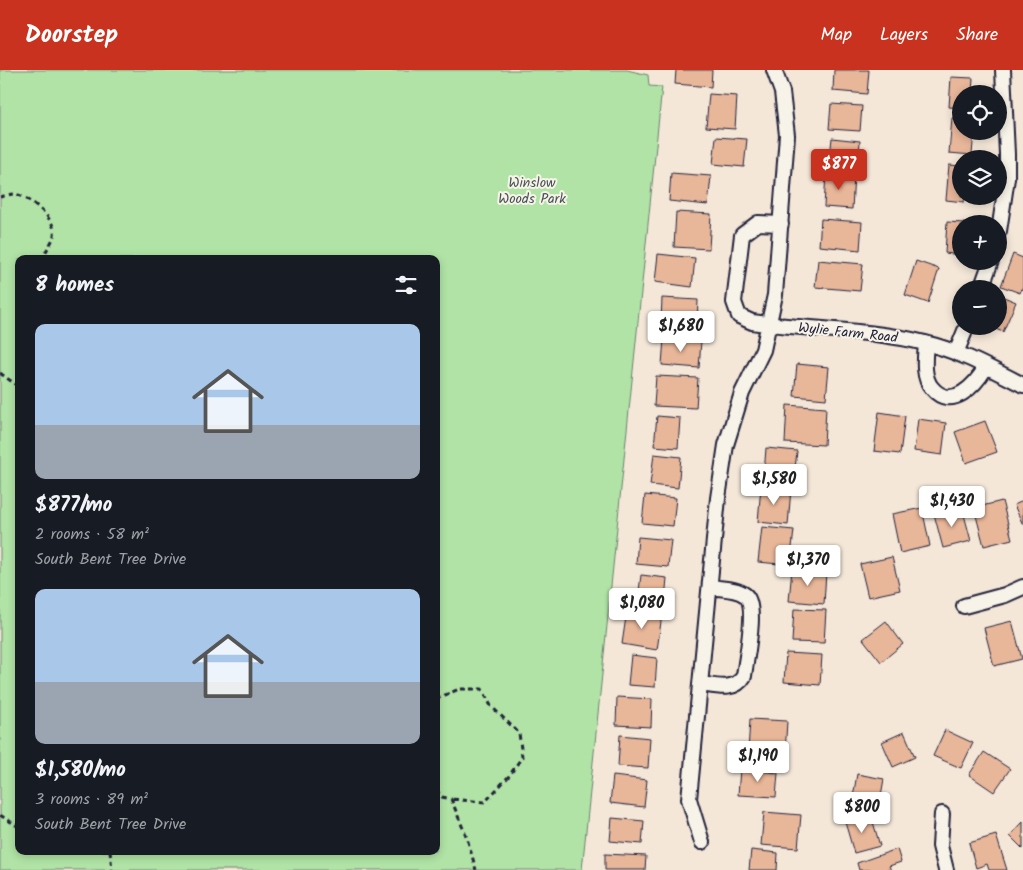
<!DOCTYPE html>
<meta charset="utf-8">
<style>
body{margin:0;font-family:Kalam,sans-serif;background:#242831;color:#f1f3f6;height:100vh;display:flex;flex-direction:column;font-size:19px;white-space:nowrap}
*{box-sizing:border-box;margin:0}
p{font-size:16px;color:#9ea1a6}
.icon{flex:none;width:28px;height:28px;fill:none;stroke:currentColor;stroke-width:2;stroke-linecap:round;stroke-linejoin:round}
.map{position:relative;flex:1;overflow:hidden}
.panel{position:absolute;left:15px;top:185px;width:425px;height:600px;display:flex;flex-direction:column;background:#171b24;border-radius:10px;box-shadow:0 2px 8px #0003}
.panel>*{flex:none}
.buttons{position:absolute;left:952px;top:15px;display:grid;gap:10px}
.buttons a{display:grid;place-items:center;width:55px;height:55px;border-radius:50%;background:#171b24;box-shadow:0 2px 8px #0003;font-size:25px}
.price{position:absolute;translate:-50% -42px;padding:0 11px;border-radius:5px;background:#fff;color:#222;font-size:16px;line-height:32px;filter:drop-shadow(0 1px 2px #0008)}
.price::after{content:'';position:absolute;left:50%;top:30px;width:15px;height:11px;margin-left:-8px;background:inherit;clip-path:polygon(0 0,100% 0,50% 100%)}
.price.selected{background:#c8321e;color:#fff}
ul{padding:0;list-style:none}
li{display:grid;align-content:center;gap:10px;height:265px;padding:0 20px}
li span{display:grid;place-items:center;height:155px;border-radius:10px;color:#555}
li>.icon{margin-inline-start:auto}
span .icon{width:90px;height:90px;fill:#fffc;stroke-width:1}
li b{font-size:21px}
h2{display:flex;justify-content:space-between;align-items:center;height:60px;padding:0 20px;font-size:21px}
header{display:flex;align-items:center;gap:30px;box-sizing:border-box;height:70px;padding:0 25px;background:#c8321e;color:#fff}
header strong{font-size:24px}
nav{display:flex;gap:28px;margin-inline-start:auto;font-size:18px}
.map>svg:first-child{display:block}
</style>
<header>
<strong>Doorstep</strong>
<nav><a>Map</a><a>Layers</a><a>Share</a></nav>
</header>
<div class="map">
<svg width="1023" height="800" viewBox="0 0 1023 800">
<rect width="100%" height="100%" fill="#f4e7d8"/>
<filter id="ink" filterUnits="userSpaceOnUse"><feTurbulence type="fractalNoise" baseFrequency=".02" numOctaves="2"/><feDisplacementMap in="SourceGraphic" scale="10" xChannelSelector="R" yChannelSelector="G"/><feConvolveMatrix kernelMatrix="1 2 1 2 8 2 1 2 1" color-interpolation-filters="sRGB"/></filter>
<g filter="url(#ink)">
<path fill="#b0e3a5" stroke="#698270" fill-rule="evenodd" d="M0,0h627l21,5 1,11 13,1 -80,783h-582zM19,189h417v592h-417z"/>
<path fill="#e8b699" stroke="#22223b" d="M676,0h36l-1,17 -36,-3z
M834,0h35l-2,24 -34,-3z
M951,7l22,1 -1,16h-11v14l-12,-1z
M709,24l28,2 -2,33 -29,-2z
M831,34l31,2 -2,25 -31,-2z
M952,48h9v13h13l-2,24 -23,-2z
M716,67l31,2 -3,28 -31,-3z
M832,68l28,3 -2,28 -29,-3z
M949,95l12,1v30h4l-1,6 -18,-2z
M671,103l40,3 -3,29 -39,-4z
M826,103l28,2 -2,34 -28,-2z
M676,142l35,2 -2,35 -35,-2z
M821,149l41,3 -2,28 -41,-4z
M947,152l17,1 -3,1v31l-16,-2z
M658,184l37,4 -3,29 -37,-5z
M1013,184l10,4v28l-3,7 -19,-7z
M818,190l45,4 -3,27 -45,-4z
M916,191l23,8 -11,34 -23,-8z
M999,225l17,7 -13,30 -15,-6h11z
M662,228l36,2 -1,25 -36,-3z
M664,268l37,3 -2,27 -37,-3z
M797,294l32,3 -3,32 -32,-3z
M656,306l42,2 -2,30 -42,-2z
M787,335l39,3 -2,37 -39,-2z
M879,342l26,4 -5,38 -26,-3z
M657,346l23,2 -2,30 -24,-2z
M918,349l28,4 -4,32 -28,-4z
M985,351l12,31 -31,11 -11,-31z
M766,378l31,3 -3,26 -30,-3z
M654,384l27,3 -3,31 -28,-3z
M761,416l30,3 -3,36 -30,-3z
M645,425l31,3 -3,28 -31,-3z
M1002,431l10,38 -28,7 -10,-38z
M1023,431v24l-9,-20z
M962,437l9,34 -28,7 -9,-34z
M922,438l8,38 -30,7 -8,-39z
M762,457l32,3 -4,35 -32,-3z
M638,467l33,3 -3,27 -32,-3z
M892,487l8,33 -32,7 -8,-33z
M792,499l34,3 -2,32 -35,-3z
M641,505l26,3 -3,32 -27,-3z
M794,539l32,1 -2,33 -32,-1z
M627,540l35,5 -5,35 -35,-6z
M886,551l17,23 -22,18 -18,-23z
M1012,551l10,38 -28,7 -10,-38z
M786,583l36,2 -2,30 -36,-3z
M631,585l26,3 -2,29 -27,-2z
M617,627l35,2 -1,28 -35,-2z
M750,649l37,2 -2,33 -37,-2z
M945,660l28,13 -12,25 -28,-12z
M904,662l11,25 -22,10 -11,-25z
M620,665l30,3 -2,30 -30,-2z
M984,682l26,17 -16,23 -25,-17z
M740,699l38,4 -2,24 -38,-2z
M857,704l27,5 -4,22 -27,-4z
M613,706l34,4 -3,27 -34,-4z
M764,742l37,3 -3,33 -37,-3z
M871,745l9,31 -26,7 -9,-31z
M612,748l32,3 -2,23 -32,-3z
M1023,752v27l-13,-13z
M996,765l11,35h-18l-2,-6 -11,4 -7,-25z
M897,779l4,13 -12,4 2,4h-32l-2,-7z
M751,780l27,3 -1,17h-28z
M605,784l41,2 -1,14h-40z"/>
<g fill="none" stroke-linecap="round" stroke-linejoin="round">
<defs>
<path id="street" d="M781,154l-23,-1 -16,12 -8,67 5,14 13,6c57,8 117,7 173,21 35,8 66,26 98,42
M999,161l8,-53v-24l-4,-84
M981,219l10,-28
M926,273c-1,14 -4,34 6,45 20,24 44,-4 54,-21
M956,283l11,-27
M964,536l41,-11 18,-8
M701,614c15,2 34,8 43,-8 2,-17 14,-71 1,-81 -9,-7 -24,-6 -35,-8
M942,744l-2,32 6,24
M702,772l-13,-43 29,-301 8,-53 16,-52 21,-43 12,-55 12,-160 -5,-43 -8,-22"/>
</defs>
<use href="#street" stroke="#22223b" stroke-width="18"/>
<path stroke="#22223b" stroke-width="3" stroke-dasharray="5 4" stroke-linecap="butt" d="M0,127c4,-1 11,-3 15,-3 14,3 37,22 39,36 2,10 -9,19 -11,29
M0,303l19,14
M436,629l23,-10h23l9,17 28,27 3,24 -13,19 -24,26 -34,-3
M436,720l6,7 9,2 16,39 9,32
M0,745l19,12
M110,781l2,19"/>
<use href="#street" stroke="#f7f3e8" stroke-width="14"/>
</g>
</g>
<g text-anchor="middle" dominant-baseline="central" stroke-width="4" stroke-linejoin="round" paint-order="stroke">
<g font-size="14" fill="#465256" stroke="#f7f3e8">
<text x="532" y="113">Winslow<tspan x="532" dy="16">Woods Park</tspan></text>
</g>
<g font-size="14" fill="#22223b" stroke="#f7f3e8">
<text transform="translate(848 263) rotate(6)">Wylie Farm Road</text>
</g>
</g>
</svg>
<div class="buttons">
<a><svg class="icon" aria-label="locate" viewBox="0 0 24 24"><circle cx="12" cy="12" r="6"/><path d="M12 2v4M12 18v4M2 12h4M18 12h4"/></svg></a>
<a><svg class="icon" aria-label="layers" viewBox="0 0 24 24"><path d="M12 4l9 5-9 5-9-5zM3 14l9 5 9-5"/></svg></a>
<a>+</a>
<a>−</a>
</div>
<b class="price selected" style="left:839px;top:121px">$877</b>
<b class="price" style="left:681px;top:283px">$1,680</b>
<b class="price" style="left:774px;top:436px">$1,580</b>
<b class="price" style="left:952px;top:458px">$1,430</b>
<b class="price" style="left:808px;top:517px">$1,370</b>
<b class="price" style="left:642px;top:560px">$1,080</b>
<b class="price" style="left:758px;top:713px">$1,190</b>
<b class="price" style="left:862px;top:764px">$800</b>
<section class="panel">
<h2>8 homes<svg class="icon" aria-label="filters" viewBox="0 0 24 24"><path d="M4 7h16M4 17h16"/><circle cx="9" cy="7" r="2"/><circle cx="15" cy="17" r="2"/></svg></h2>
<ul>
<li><span style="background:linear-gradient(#a9c7e8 65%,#9aa5b1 0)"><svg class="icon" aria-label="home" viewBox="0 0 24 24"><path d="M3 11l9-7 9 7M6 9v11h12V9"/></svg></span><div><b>$877/mo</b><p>2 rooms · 58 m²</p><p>South Bent Tree Drive</p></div></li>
<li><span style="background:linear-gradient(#a9c7e8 60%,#9aa5b1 0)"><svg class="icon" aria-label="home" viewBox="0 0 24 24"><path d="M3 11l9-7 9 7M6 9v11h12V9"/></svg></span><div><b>$1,580/mo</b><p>3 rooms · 89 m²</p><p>South Bent Tree Drive</p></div></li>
</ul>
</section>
</div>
